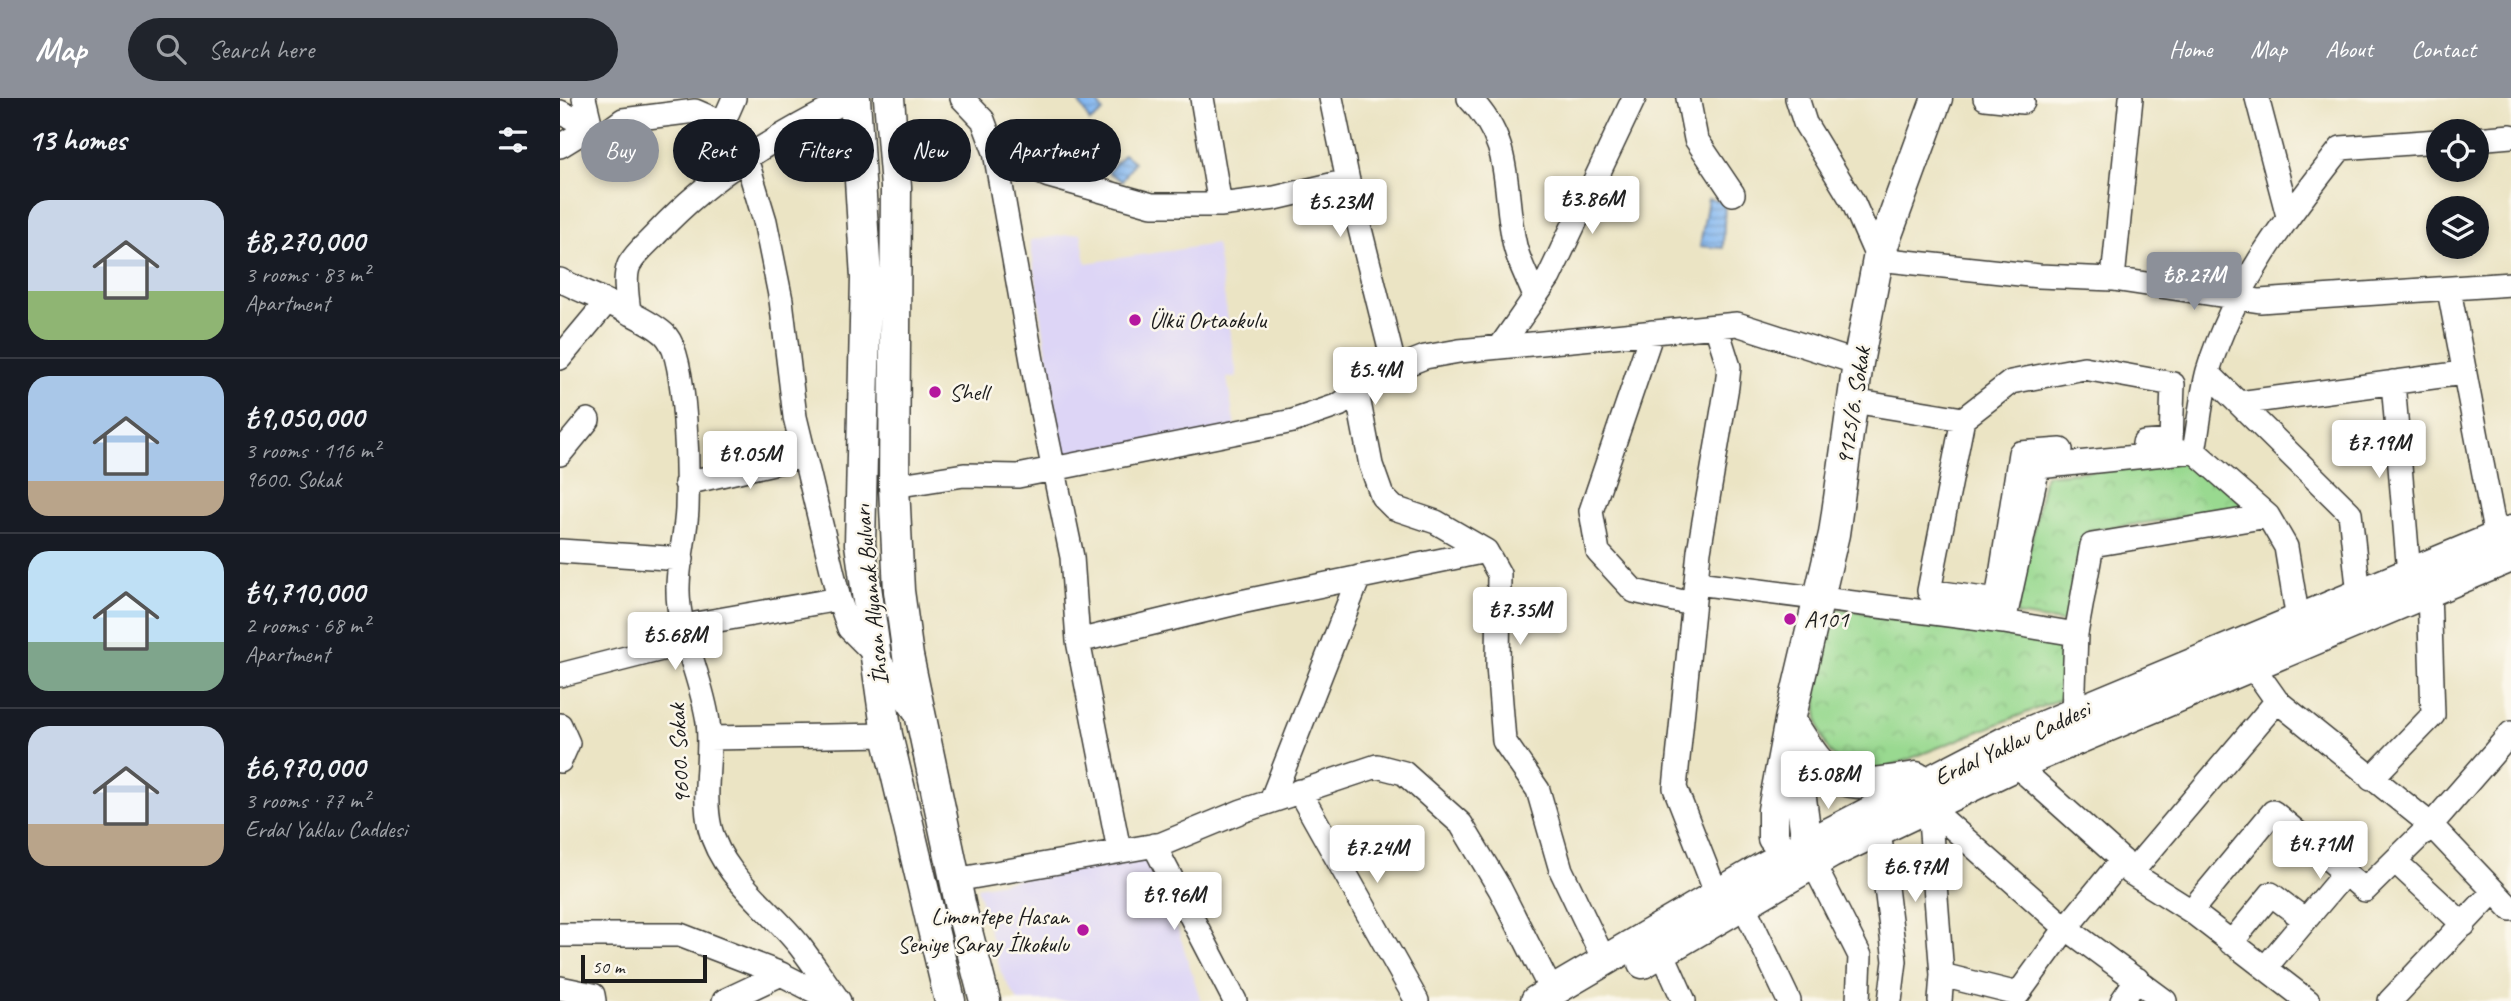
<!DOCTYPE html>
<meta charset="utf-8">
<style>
body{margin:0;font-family:Caveat,sans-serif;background:#20242c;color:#f1f3f6;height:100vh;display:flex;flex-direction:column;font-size:26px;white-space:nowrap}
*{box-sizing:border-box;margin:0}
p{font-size:23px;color:#9ea1a6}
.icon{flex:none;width:38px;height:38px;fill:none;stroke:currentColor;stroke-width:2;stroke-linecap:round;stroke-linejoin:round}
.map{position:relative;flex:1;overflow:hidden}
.sheet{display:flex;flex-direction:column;background:#171b24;width:560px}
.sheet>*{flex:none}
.guide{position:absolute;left:21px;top:21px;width:665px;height:63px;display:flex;gap:14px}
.controls{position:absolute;left:1866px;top:21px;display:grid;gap:14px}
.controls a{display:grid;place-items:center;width:63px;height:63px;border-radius:50%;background:#171b24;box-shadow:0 4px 10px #0003;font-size:35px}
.scale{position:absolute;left:21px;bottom:18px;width:126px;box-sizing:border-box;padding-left:7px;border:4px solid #1c1c1c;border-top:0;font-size:19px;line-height:24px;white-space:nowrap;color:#1c1c1c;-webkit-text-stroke:5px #fbf7ec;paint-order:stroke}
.price{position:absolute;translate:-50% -60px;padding:0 16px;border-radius:7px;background:#fff;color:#222;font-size:23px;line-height:46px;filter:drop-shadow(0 2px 4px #0008)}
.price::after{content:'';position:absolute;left:50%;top:42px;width:21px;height:16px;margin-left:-10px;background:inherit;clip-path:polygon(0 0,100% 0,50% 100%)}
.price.current{background:#8c9099;color:#fff}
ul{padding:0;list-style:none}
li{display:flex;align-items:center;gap:21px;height:175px;padding:0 28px}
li+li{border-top:2px solid #363941}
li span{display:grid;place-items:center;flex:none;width:196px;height:140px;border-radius:21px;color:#555}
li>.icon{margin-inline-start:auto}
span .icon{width:84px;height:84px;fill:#fffc;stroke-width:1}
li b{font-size:30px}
h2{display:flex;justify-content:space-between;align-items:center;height:84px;padding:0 28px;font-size:30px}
.chip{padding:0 24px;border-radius:32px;background:#171b24;box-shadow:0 4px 10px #0003;font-size:24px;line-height:63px}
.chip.current{background:#8c9099;color:#fff}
header{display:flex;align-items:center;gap:42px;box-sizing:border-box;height:98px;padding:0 35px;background:#8c9099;color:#fff}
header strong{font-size:33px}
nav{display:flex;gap:38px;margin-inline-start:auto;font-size:24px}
.search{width:490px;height:63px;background:#20242c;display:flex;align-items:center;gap:18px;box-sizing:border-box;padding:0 24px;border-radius:38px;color:#9ea1a6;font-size:26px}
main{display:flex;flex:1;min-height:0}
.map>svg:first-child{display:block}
</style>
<header>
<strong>Map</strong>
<div class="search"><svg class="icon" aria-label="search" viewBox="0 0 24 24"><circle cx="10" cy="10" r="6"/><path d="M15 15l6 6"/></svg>Search here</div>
<nav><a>Home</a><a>Map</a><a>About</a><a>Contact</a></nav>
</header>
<main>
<section class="sheet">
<h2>13 homes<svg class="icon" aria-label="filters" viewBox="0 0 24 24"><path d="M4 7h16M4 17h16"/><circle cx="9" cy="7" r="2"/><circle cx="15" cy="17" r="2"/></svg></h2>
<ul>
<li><span style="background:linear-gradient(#c9d6e8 65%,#8fb573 0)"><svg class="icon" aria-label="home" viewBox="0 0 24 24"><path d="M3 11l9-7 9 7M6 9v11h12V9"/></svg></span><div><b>₺8,270,000</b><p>3 rooms · 83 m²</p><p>Apartment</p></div></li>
<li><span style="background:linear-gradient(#a9c7e8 75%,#b9a48a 0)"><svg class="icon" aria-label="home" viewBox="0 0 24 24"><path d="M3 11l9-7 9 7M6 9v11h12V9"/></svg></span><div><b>₺9,050,000</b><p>3 rooms · 116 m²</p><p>9600. Sokak</p></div></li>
<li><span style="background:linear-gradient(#bfe0f5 65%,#7fa58c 0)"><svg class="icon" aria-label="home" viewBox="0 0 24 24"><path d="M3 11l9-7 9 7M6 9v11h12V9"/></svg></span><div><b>₺4,710,000</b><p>2 rooms · 68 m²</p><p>Apartment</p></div></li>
<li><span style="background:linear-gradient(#c9d6e8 70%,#b9a48a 0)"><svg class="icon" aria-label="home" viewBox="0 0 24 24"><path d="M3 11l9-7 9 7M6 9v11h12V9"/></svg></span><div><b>₺6,970,000</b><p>3 rooms · 77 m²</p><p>Erdal Yaklav Caddesi</p></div></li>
</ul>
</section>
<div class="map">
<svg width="1951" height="903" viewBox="0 0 1951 903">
<defs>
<pattern id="park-crowns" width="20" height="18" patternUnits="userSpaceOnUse" patternTransform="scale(1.75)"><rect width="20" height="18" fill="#99d990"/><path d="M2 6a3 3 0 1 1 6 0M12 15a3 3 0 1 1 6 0" fill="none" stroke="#83ba7c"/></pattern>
<pattern id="water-rules" width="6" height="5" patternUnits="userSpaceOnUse" patternTransform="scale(1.75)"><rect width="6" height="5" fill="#83b7f1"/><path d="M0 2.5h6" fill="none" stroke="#6a94c2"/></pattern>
</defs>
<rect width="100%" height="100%" fill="#fbf7ec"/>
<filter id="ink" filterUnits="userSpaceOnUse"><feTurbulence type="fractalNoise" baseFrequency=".0143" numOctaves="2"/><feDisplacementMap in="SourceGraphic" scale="14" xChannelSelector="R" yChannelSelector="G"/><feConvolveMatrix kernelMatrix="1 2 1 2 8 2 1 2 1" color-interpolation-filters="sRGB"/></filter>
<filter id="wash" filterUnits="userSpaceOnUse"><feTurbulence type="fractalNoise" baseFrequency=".00686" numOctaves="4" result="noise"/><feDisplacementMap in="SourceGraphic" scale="28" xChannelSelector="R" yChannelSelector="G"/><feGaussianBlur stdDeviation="1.57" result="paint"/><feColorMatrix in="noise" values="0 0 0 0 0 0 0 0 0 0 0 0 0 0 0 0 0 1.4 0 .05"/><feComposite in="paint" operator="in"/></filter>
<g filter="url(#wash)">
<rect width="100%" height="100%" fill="#ebe4c4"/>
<path fill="#ddd5f6" d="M521,135l5,30 130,-19 21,133 -10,1 10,62 -173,26 -34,-226z
M593,755l48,148h-183l-17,-28 -24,-86z"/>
<path fill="url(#park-crowns)" stroke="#5a7a56" stroke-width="2" d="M1635,363l55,47 -162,23 -14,93 -58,-9 29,-140z
M1267,509l240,36 -1,54 -182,72c-10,0 -23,1 -33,-2 -55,-18 -29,-117 -24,-160z"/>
<path fill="url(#water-rules)" stroke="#506a86" stroke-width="2" d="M535,0l8,14 -13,10 -13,-23z
M564,56l10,8 -12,19 -14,-9z
M1148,101l17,3 -2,46 -23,-2z"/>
</g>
<g filter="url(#ink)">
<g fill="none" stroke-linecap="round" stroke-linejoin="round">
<defs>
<path id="minor" d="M402,0l21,22 12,32 42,237 35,168 6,84 41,209
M642,0l18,107
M771,0l17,83 47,188
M909,0c46,46 33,91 46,148 4,17 14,34 20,51
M1128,0l8,41 37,55
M1237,0l8,25 48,79 25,57 161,17 74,3 147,22 251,-17
M1425,0l38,4
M1697,0l31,118
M0,14l31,15 9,10 23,-17 72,-9 28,12 25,42 17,56 16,79 14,117 44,182 10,29 25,25 44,63
M163,25l11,-25
M1916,41l35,-3
M0,48l31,-19 -7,-29
M435,54l54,24 103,29h68l55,-7 73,-17
M1553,181l18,-181
M0,182c23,12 94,40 107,57 20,24 21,138 20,172 -1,26 -9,53 -9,79 -1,43 24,90 30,134 4,35 -6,71 2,106 11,47 60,80 89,117 14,18 26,37 40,56
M1889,192l47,247
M69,215c-1,-14 -6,-34 0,-48 6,-12 20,-23 29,-33 55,-59 122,-98 194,-134
M1156,228l13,41 -2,19 -28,165 -24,237 42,107
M1092,234l-61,179 7,41 36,39 58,13
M940,249l49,-70 85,-179
M0,260l45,-54
M1648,275l142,140 9,82
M1833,284l16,192
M797,294l14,73 11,31 12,12 42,14 50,29 13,23 -1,91 6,76 34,49 23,80 44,92
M1293,303l110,18 48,-37 73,-14 89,16 -2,57 -27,2
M1679,305l224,-30
M1403,321l-34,172 68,10 23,-148 41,-3
M1634,353l74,65 18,31 12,73
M0,356l28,-34
M126,385l118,-27
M334,388l70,-11 54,1 275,-55 46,-16 48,-33 38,-15 34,-6 278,-27 121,39
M0,453l122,8
M1137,485l307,39 34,-155 156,-16c5,-26 7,-54 14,-80 26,-86 78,-153 133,-223l97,-7
M1444,524l72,12 -3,80
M124,528l155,-27
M1516,536l16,-89 176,-29
M518,543l158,-38 250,-52
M1693,569l24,34 154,124 80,84
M0,577l129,-33
M0,627l8,18 -8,18
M149,640l178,-3
M1456,667l106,95 9,13 60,38 117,90
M1811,681l62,-64 -4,-124
M739,693l118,210
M711,703l88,-224
M1369,709l137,121 99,73
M1369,709l13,168 -2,26
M1319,732l16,131 -5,40
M594,747l81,156
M1836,764l68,63
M1253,765l47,93 -2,45
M1571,775l146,-172
M395,782l207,-36 80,-33 135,-45 27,7 57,51 39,65 52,103
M1183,806l46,97
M1631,813l82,-99 92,78 66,-65 80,-92
M0,837h120l101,39 53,27
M1671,845l40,-49 34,26
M1102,854l22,49
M1705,870l80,-95
M1382,877l76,19 48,-66 56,-68
M0,890l33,7 1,6
M164,903l57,-27
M1562,903l15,-22
M1830,903l104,-110"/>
<path id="major" d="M295,0l11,180 -6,266 27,191 63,266
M329,0l7,89 -2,299 5,105 9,65 53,252 24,93
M1230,622c42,67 47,70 126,57
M1234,647l13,99 -10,15
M1244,760c-15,3 -22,-10 -31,-20v-28l17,-90 44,-186 24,-171 20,-104 59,-161
M1083,865l188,-110 185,-88 495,-208
M976,903l228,-134 241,-125 506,-211"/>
</defs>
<use href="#minor" stroke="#3b3a35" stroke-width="26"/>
<use href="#major" stroke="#3b3a35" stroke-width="33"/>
<use href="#minor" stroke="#fff" stroke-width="23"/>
<use href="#major" stroke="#fff" stroke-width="30"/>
</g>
</g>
<g fill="#b5179e" stroke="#fbf7ec" stroke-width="2.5">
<circle cx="575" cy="222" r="7"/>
<circle cx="375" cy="294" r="7"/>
<circle cx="1230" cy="521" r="7"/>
<circle cx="523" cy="832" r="7"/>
</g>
<g text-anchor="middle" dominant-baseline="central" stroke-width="5" stroke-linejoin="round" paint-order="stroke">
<g font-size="24" fill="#1c1c1c" stroke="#fbf7ec" text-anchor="start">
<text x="589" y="222">Ülkü Ortaokulu</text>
<text x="389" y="294">Shell</text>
<text x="1244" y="521">A101</text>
<text x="509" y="818" text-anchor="end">Limontepe Hasan<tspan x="509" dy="28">Seniye Saray İlkokulu</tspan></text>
</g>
<g font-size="24" fill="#1c1c1c" stroke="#fbf7ec">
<text transform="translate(1293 308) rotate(-81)">9125/6. Sokak</text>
<text transform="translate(311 497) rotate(-96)">İhsan Alyanak Bulvarı</text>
<text transform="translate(1452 645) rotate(-25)">Erdal Yaklav Caddesi</text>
<text transform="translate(119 656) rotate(-93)">9600. Sokak</text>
</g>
</g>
</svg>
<div class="controls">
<a><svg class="icon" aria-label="locate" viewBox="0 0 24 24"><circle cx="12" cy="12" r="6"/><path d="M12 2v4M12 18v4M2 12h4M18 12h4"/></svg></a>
<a><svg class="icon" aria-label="layers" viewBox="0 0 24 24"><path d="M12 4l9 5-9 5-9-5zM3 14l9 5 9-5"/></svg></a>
</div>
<div class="scale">50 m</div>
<b class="price" style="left:1032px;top:138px">₺3.86M</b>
<b class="price" style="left:780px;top:141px">₺5.23M</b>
<b class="price current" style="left:1634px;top:214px">₺8.27M</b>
<b class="price" style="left:815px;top:309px">₺5.4M</b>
<b class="price" style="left:1819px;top:382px">₺7.19M</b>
<b class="price" style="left:190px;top:393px">₺9.05M</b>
<b class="price" style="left:960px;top:549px">₺7.35M</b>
<b class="price" style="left:115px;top:574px">₺5.68M</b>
<b class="price" style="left:1268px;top:713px">₺5.08M</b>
<b class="price" style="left:1760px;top:783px">₺4.71M</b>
<b class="price" style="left:817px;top:787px">₺7.24M</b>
<b class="price" style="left:1355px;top:806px">₺6.97M</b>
<b class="price" style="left:614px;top:834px">₺9.96M</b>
<div class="guide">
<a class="chip current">Buy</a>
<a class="chip">Rent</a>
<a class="chip">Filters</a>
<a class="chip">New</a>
<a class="chip">Apartment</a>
</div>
</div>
</main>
